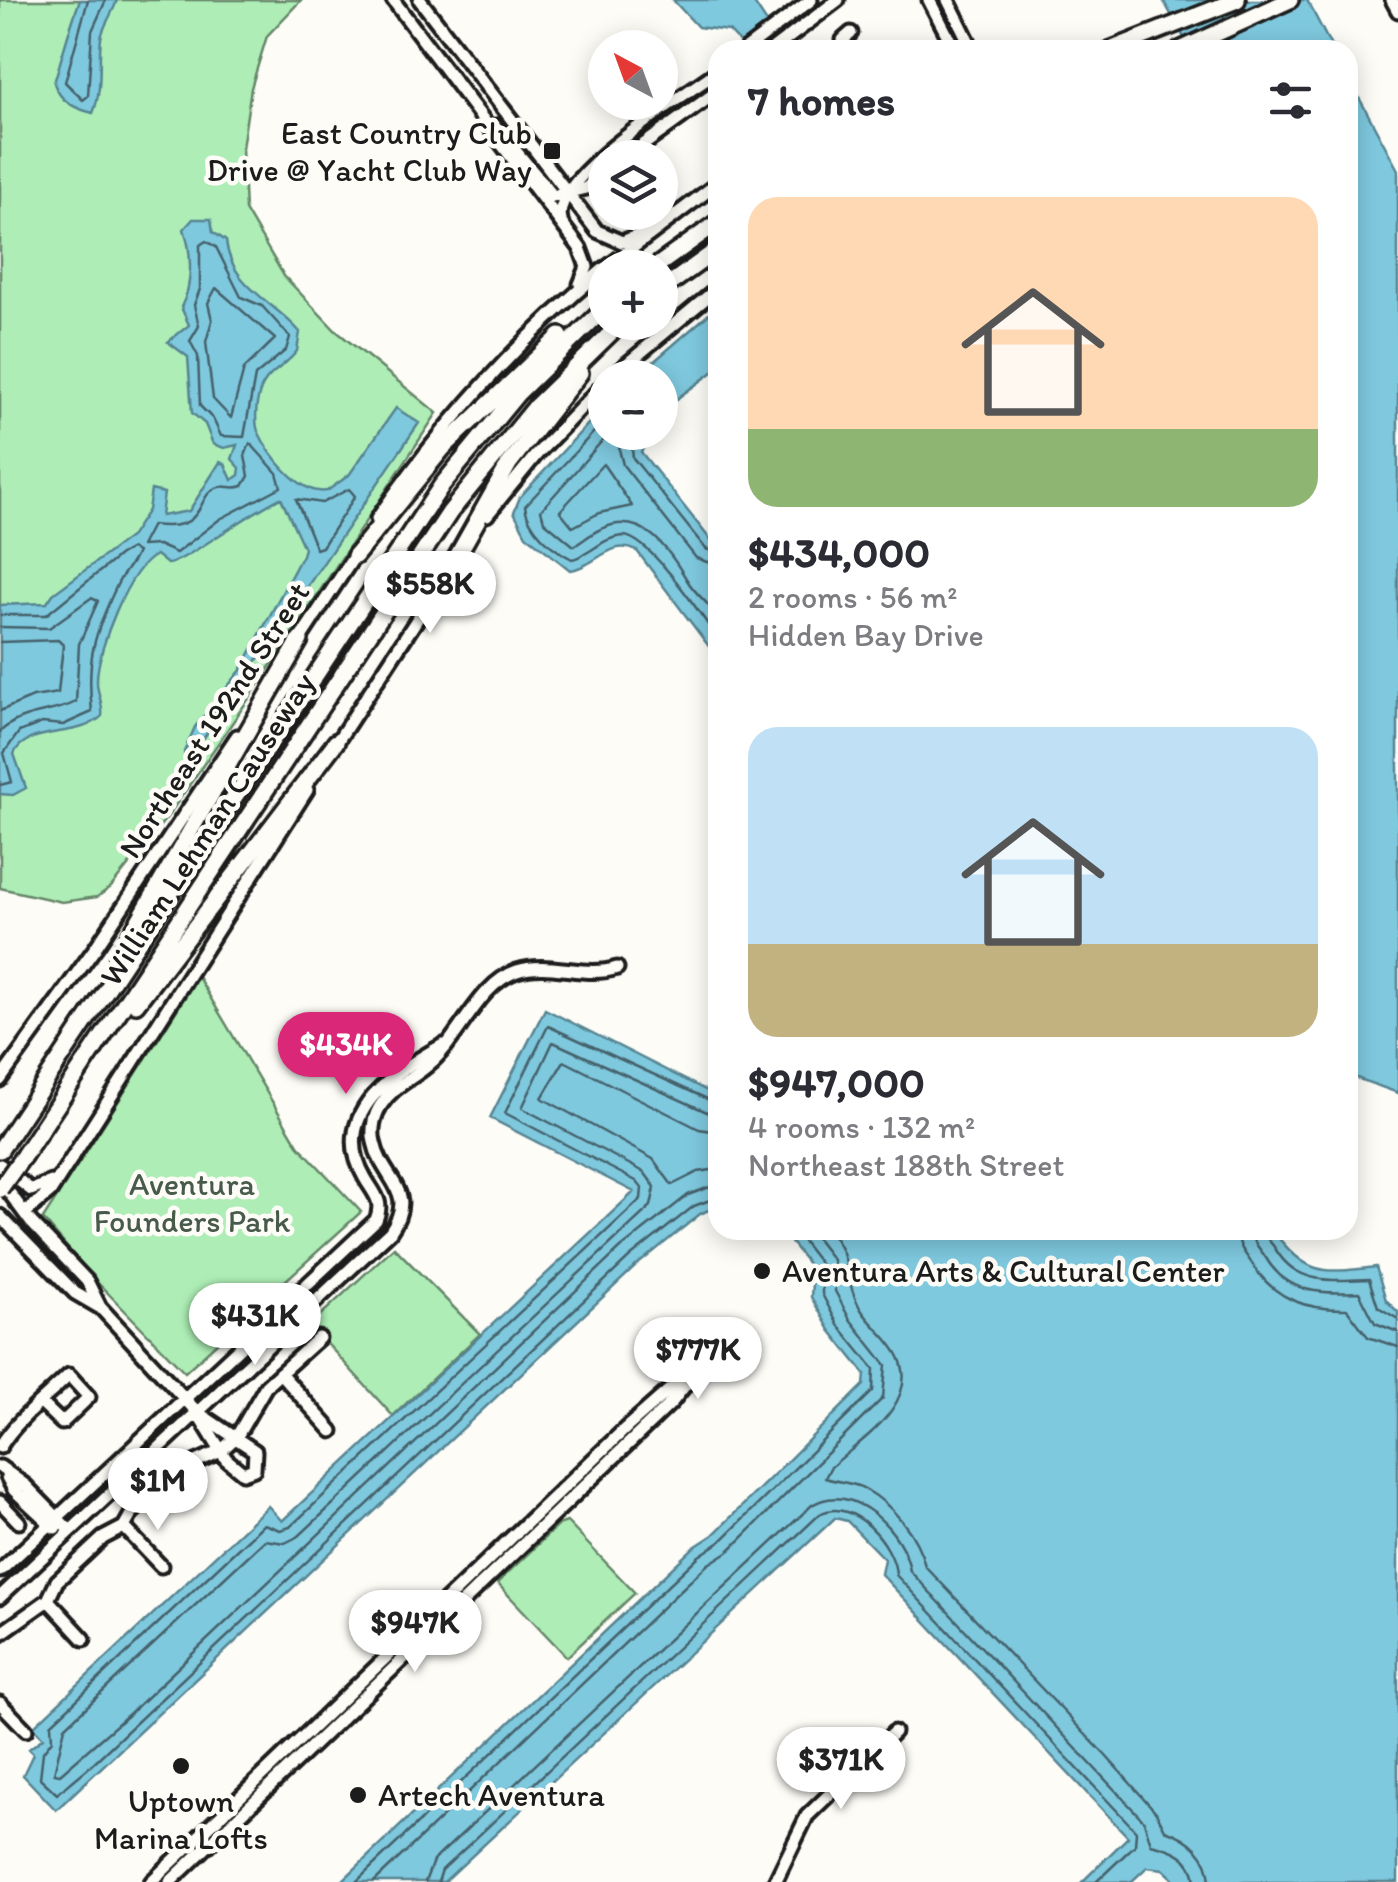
<!DOCTYPE html>
<meta charset="utf-8">
<style>
body{margin:0;font-family:Itim,sans-serif;background:#f2f2f3;color:#2b2b33;height:100vh;display:flex;flex-direction:column;font-size:38px;white-space:nowrap}
*{box-sizing:border-box;margin:0}
p{font-size:32px;color:#7c7c81}
.icon{flex:none;width:55px;height:55px;fill:none;stroke:currentColor;stroke-width:2;stroke-linecap:round;stroke-linejoin:round}
.map{position:relative;flex:1;overflow:hidden}
.panel{position:absolute;left:708px;top:40px;width:650px;height:1200px;display:flex;flex-direction:column;background:#fff;border-radius:30px;box-shadow:0 5px 25px #0003}
.panel>*{flex:none}
.needle{width:65px;rotate:319deg}
.tools{position:absolute;left:588px;top:30px;display:grid;gap:20px}
.tools a{display:grid;place-items:center;width:90px;height:90px;border-radius:50%;background:#fff;box-shadow:0 5px 25px #0003;font-size:50px}
.price{position:absolute;translate:-50% -85px;padding:0 22px;border-radius:35px;background:#fff;color:#222;font-size:32px;line-height:65px;filter:drop-shadow(0 2px 5px #0008)}
.price::after{content:'';position:absolute;left:50%;top:60px;width:30px;height:22px;margin-left:-15px;background:inherit;clip-path:polygon(0 0,100% 0,50% 100%)}
.price.current{background:#db2777;color:#fff}
ul{padding:0;list-style:none}
li{display:grid;align-content:center;gap:20px;height:530px;padding:0 40px}
li span{display:grid;place-items:center;height:310px;border-radius:30px;color:#555}
li>.icon{margin-inline-start:auto}
span .icon{width:180px;height:180px;fill:#fffc;stroke-width:1}
li b{font-size:42px}
h2{display:flex;justify-content:space-between;align-items:center;height:120px;padding:0 40px;font-size:42px}
.map>svg:first-child{display:block}
</style>
<div class="map">
<svg width="1398" height="1882" viewBox="0 0 1398 1882">
<rect width="100%" height="100%" fill="#fdfcf7"/>
<filter id="ink" filterUnits="userSpaceOnUse"><feTurbulence type="fractalNoise" baseFrequency=".01" numOctaves="2"/><feDisplacementMap in="SourceGraphic" scale="20" xChannelSelector="R" yChannelSelector="G"/><feConvolveMatrix kernelMatrix="1 2 1 2 8 2 1 2 1" color-interpolation-filters="sRGB"/></filter>
<g filter="url(#ink)">
<path fill="#aeeeb6" stroke="#658569" stroke-width="2.5" d="M0,0h301l-34,36 -16,52 -9,60 3,62 39,66 51,54 102,83 -187,284 -82,119 -57,71 -14,10 -35,5 -62,-14z
M198,977l100,168 63,67 -176,160 -88,-90 -54,-63z
M394,1247l86,87 -87,82 -83,-91z
M567,1522l68,71 -68,64 -70,-74 61,-58z"/>
<path fill="#7fc9df" stroke="#578491" stroke-width="2.5" d="M80,0h37c-4,13 -14,26 -16,38 -3,24 2,52 -8,75 -17,-4 -33,-11 -39,-30 9,-29 15,-55 26,-83z
M673,0h79l33,50h-38l-18,-19 -31,-4z
M1163,0h144l26,50h-142z
M1348,77l50,93v923l-50,-18z
M193,219h18l2,13 13,9c5,45 46,59 74,91l-3,19c-14,19 -34,21 -39,48 -2,7 -3,25 0,32 10,22 42,65 69,60l22,-16 47,-67 23,15 -233,341 -2,-12 11,-25 46,-57 61,-115 2,-7 -23,-50c-25,10 -101,67 -114,66l-11,-9c-28,14 -58,93 -59,124 -1,13 7,25 5,37 -22,23 -76,9 -88,38l12,34 -13,7 -13,-1v-189l47,-2 6,-9 78,-58 17,-26 3,-20 13,3 -3,23 28,-5 31,-49 5,2 7,16 7,-5 1,-7 -8,-9 5,-14 -13,3 -11,-4 -8,-20 -13,-11 -4,-56 -20,-15 21,-17 -8,-18c12,-22 11,-55 3,-78z
M717,307v62l-38,28 -19,23v-42l-24,-1z
M605,406v26l47,1 -11,19 76,96v109l-80,-106c-27,-13 -40,15 -67,19l-44,-35 -12,-23 6,-15z
M545,1009l172,87v110l-17,8 -63,51 -581,545 -33,-35 10,-21 -4,-5 14,-11 -10,-11 235,-221 14,15 352,-329 -144,-74z
M781,1230h491c36,45 47,44 104,37l10,33 12,12v570h-221l-14,-13 -16,-2 -16,15h-49l46,-45 -247,-263 3,-15 -37,-38 -12,-3 -391,364h-103l352,-334 20,-13 151,-150 1,-11 -35,-44 -19,-33 2,-27z"/>
<g fill="none" stroke-linecap="round" stroke-linejoin="round">
<path stroke="#44616a" stroke-width="2.5" d="M88,0l-23,82 18,18 5,-4 4,-65 14,-31
M206,241l10,6 25,50 21,9 28,31 -4,13 -31,26 -11,61 -23,-1 -8,-17 -13,-13 -2,-50 -8,-15 9,-15 -5,-21 6,-16v-44z
M216,288l59,51 -31,30 -13,49 -18,-19 -7,-57 6,-22 -4,-17z
M605,420l-80,86c3,23 27,43 47,53 19,-4 30,-22 51,-23 26,0 79,80 95,103
M610,432l-69,78 3,11 30,25c9,-5 17,-13 27,-17 42,-20 68,21 86,51 8,14 22,23 31,37
M626,432l-7,17 4,16 73,93 22,8
M640,432l-8,16 1,10 73,91 12,4
M250,443l27,30 4,14 -61,32 -44,34 -18,-8 -17,1 11,-21c59,8 41,-31 67,-38 8,-2 14,3 24,-1l6,-10 -4,-20z
M603,464l29,42 -33,7 -26,14 -13,-16z
M349,489l6,7 -33,51 -6,2 -20,-50 26,4z
M0,615h46l74,-60 11,-6 6,3c-4,12 -15,21 -20,33 -23,49 -31,73 -25,127l-29,13 -21,-2 -23,9 -15,21 8,29 -12,3
M0,627l49,1 42,-30 7,3 -19,43 -3,58c-25,13 -54,8 -76,30
M0,642l58,-2 5,5 -5,48 -25,4 -33,14
M718,1104l-170,-78 -43,87 131,68 6,7 -1,11 -351,328 -10,3 -16,-6 -213,200 1,16 -9,12 -3,26 17,16 30,-25 543,-512 64,-51 24,-9
M718,1117l-165,-75 -31,66 122,64 11,15 -4,19 -352,330 -14,7 -20,-3 -200,187 -11,46 6,1 70,-61 491,-465 67,-53 30,-11
M718,1132l-19,-3 -135,-68 -22,37 111,61 19,26 26,-13 20,-3
M829,1230c25,32 14,48 31,78 11,18 30,30 39,49 22,47 -40,84 -69,111l-5,10c12,4 28,4 40,11 28,16 53,47 60,77l181,190 50,56 9,18c25,8 44,25 45,52
M1237,1230c1,16 7,22 16,35 22,35 54,45 94,44l21,28 30,10
M1252,1230c1,14 7,17 14,28 21,36 56,36 93,34l16,31 23,9
M1265,1230c1,11 6,11 11,20 22,36 55,30 93,29l9,28 20,12
M356,1882l343,-326 21,-14 153,-151 1,-22 -36,-44 -16,-31v-28l-28,-36
M374,1882l333,-317 22,-14 154,-153 3,-33 -37,-47 -14,-27 -2,-31 -23,-30
M425,1882l8,-21 379,-356c41,-26 93,28 98,66l234,250 7,23c22,5 42,12 44,38
M438,1882l4,-12 378,-356c33,-18 75,31 76,61l240,256 -1,14 -39,37"/>
<defs>
<path id="minor" d="M393,0l187,248 7,19 -7,17
M420,0l177,231 25,11 31,-13
M929,0l26,50
M948,0l25,50
M1392,0l6,11
M843,40l8,-7
M745,50l66,-50
M772,50l66,-50
M495,126l58,70 33,-8 19,-15
M625,158l93,-67
M561,220c-12,-42 123,-124 157,-149
M606,268l112,-85
M610,378l108,-90
M487,515l49,-60 69,-72
M377,519c65,-94 140,-178 228,-251
M296,645l61,-93
M333,748l126,-193
M0,1080l96,-133 141,-211
M0,1165l31,25 20,-8
M0,1180l31,42 56,59 13,26 97,105 29,47 17,14 11,-4 1,-18 -58,-39
M25,1213l25,-21 257,-402
M0,1216l75,77 24,14
M280,1373l52,58
M0,1447c17,-28 46,-49 69,-72l20,22 -27,26 -21,-20
M0,1467l26,19 44,45
M7,1477l7,13 41,38
M0,1502l19,20
M124,1527l37,39
M0,1571l376,-351c8,-19 -2,-26 -11,-42 -37,-64 30,-107 78,-133
M0,1597l390,-365c29,-42 -8,-51 -16,-90 -3,-12 0,-27 7,-37 11,-18 31,-26 47,-40 32,-26 50,-81 89,-94 33,-11 68,8 100,-3
M48,1600l36,39
M0,1634l48,-34 9,-19 46,-43 21,-11 8,-14 44,-42 45,-20 16,-15 29,-50 53,-48
M0,1703l26,27
M151,1882l475,-454 103,-91
M170,1882l501,-479 15,-19
M775,1882l32,-66 87,-84"/>
<path id="highway" d="M1110,50l127,-50
M1180,50l110,-50
M654,268l64,-46
M660,291l58,-42
M355,556l88,-108 117,-112
M455,560l54,-96 71,-91
M118,957l182,-317
M136,1004l200,-262
M0,1150l442,-665 75,-91 88,-86
M24,1155l426,-643 87,-107 85,-83"/>
</defs>
<use href="#minor" stroke="#1c1c1c" stroke-width="19"/>
<use href="#highway" stroke="#1c1c1c" stroke-width="22"/>
<use href="#minor" stroke="#fdfcf7" stroke-width="11"/>
<use href="#highway" stroke="#fdfcf7" stroke-width="15"/>
<defs>
<path id="highway-bridge" d="M0,1189l24,-34"/>
</defs>
<use href="#highway-bridge" stroke="#1c1c1c" stroke-width="22" stroke-linecap="butt"/>
<use href="#highway-bridge" stroke="#fdfcf7" stroke-width="15"/>
</g>
</g>
<g fill="#1c1c1c" stroke="#fdfcf7" stroke-width="4">
<rect x="542" y="141" width="20" height="20" rx="5"/>
<circle cx="762" cy="1271" r="10"/>
<circle cx="181" cy="1766" r="10"/>
<circle cx="358" cy="1795" r="10"/>
</g>
<g text-anchor="middle" dominant-baseline="central" stroke-width="9" stroke-linejoin="round" paint-order="stroke">
<g font-size="32" fill="#1c1c1c" stroke="#fdfcf7" text-anchor="start">
<text x="532" y="133" text-anchor="end">East Country Club<tspan x="532" dy="37">Drive @ Yacht Club Way</tspan></text>
<text x="782" y="1271">Aventura Arts &amp; Cultural Center</text>
<text x="378" y="1795">Artech Aventura</text>
<text x="181" y="1801" text-anchor="middle">Uptown<tspan x="181" dy="37">Marina Lofts</tspan></text>
</g>
<g font-size="32" fill="#1c1c1c" stroke="#fdfcf7">
<text transform="translate(214 720) rotate(-57)">Northeast 192nd Street</text>
<text transform="translate(207 829) rotate(-57)">William Lehman Causeway</text>
</g>
<g font-size="32" fill="#485b4a" stroke="#fdfcf7">
<text x="192" y="1184">Aventura<tspan x="192" dy="37">Founders Park</tspan></text>
</g>
</g>
</svg>
<div class="tools">
<a><svg class="needle" viewBox="-14 -14 28 28"><path d="M0-13l5 13h-10z" fill="#e53935"/><path d="M0 13l5-13h-10z" fill="#7c7c81"/></svg></a>
<a><svg class="icon" aria-label="layers" viewBox="0 0 24 24"><path d="M12 4l9 5-9 5-9-5zM3 14l9 5 9-5"/></svg></a>
<a>+</a>
<a>−</a>
</div>
<b class="price" style="left:430px;top:636px">$558K</b>
<b class="price current" style="left:346px;top:1097px">$434K</b>
<b class="price" style="left:255px;top:1368px">$431K</b>
<b class="price" style="left:698px;top:1402px">$777K</b>
<b class="price" style="left:158px;top:1533px">$1M</b>
<b class="price" style="left:415px;top:1675px">$947K</b>
<b class="price" style="left:841px;top:1812px">$371K</b>
<section class="panel">
<h2>7 homes<svg class="icon" aria-label="filters" viewBox="0 0 24 24"><path d="M4 7h16M4 17h16"/><circle cx="9" cy="7" r="2"/><circle cx="15" cy="17" r="2"/></svg></h2>
<ul>
<li><span style="background:linear-gradient(#ffd9b3 75%,#8fb573 0)"><svg class="icon" aria-label="home" viewBox="0 0 24 24"><path d="M3 11l9-7 9 7M6 9v11h12V9"/></svg></span><div><b>$434,000</b><p>2 rooms · 56 m²</p><p>Hidden Bay Drive</p></div></li>
<li><span style="background:linear-gradient(#bfe0f5 70%,#c2b280 0)"><svg class="icon" aria-label="home" viewBox="0 0 24 24"><path d="M3 11l9-7 9 7M6 9v11h12V9"/></svg></span><div><b>$947,000</b><p>4 rooms · 132 m²</p><p>Northeast 188th Street</p></div></li>
</ul>
</section>
</div>
